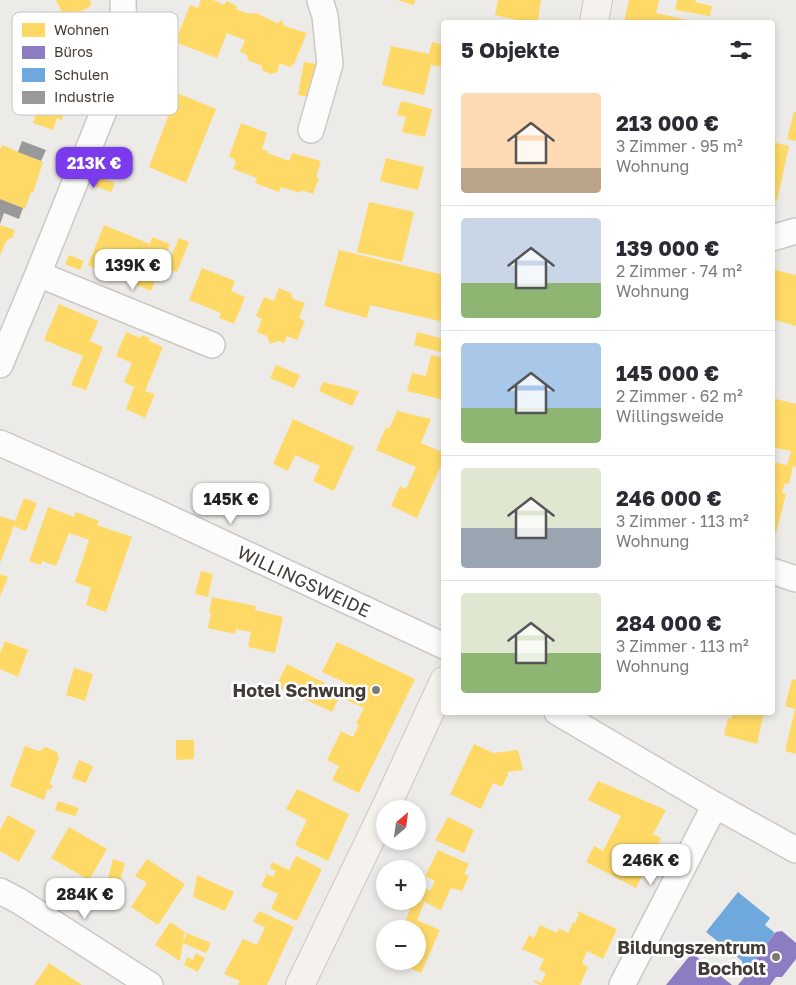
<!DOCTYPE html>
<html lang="de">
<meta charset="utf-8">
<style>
body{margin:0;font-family:"Golos Text",sans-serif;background:#f7f7f7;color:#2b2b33;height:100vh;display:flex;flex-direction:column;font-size:19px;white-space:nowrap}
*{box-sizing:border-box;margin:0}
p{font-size:16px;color:#7c7c81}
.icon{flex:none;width:28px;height:28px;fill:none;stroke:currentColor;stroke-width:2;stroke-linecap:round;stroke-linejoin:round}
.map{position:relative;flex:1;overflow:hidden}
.sheet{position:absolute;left:441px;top:20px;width:334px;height:695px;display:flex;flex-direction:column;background:#fff;border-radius:5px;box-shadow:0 2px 8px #0003}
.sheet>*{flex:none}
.needle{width:32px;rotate:29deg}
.controls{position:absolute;left:376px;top:800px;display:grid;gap:10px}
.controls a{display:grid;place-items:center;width:50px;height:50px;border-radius:50%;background:#fff;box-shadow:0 2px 8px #0003;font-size:25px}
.price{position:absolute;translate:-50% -42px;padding:0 11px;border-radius:10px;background:#fff;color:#222;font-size:16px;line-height:32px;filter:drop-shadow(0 1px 2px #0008)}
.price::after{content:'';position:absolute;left:50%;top:30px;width:15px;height:11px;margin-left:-8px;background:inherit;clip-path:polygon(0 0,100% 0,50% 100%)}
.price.selected{background:#7c3aed;color:#fff}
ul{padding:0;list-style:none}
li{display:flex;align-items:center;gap:15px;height:125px;padding:0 20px}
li+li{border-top:1px solid #e1e1e2}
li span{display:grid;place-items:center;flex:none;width:140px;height:100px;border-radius:5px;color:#555}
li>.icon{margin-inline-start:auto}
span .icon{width:60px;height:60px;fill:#fffc;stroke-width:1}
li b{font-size:21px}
h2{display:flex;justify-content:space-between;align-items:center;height:60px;padding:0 20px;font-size:21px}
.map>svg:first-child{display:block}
</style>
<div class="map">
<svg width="796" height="985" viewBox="0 0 796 985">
<rect width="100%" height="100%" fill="#edebe8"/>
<path fill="#ffd966" d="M56,0h34l1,3 -1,4 -24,10 -3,-2z
M201,0h12l11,5 2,-4 11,5 -1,3 13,5 7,-1 21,10 5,-3 2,6 23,7 -13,31 -5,3 -9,-4 -3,9 -6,2 -8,-3 -2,-6 -12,-4 -3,-7 -6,-2 5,-12 -18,-7 -10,25 -42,-16 15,-37 8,3z
M397,0h18l-1,5z
M498,0h43l-3,22h-12l-31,-7z
M629,0h30l-3,13 40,9h-72z
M677,0h19l-1,2 17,4 -2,10 -35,-6z
M432,42l12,3v22l-13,-2 -7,30 -42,-10 9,-39 38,8z
M57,54l20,8 -4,11 5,2 -10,22 -6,23 -5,-2 -4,12 -20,-7 4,-12 -13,-5 16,-45 12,5z
M304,62l14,2 -6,33 -14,-2z
M177,93l39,16 -30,74 -37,-16 23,-61 -3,-7 7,-3z
M401,101l31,8 -7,28 -23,-5 4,-15 -9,-2z
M794,112h2v29l-9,-2z
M241,123l26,10 -5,16 6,2 -1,2 22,8 3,-8 29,8 -5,16 3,1 -6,16 -12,-4 -1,3 -19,-6 -2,5 -24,-9 2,-5 -24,-9 3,-6 -2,-4 -5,-2z
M772,142l17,4 -12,55 -5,-1z
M2,145l41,17 -10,31 -2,-1 -6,17 -25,-10v-49z
M386,158l38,9 -6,23 -38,-9z
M96,176l19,7 -4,9 -19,-7z
M369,202l45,10 -12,50 -45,-10z
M0,225l15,5 -2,7 -7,4 -6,15z
M104,225l46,19 2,-7 18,7 -19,47 -19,-8 -1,-4 -9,-4 -14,-5 -2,3 -18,-8z
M179,238l10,4 -12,30 -11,-4z
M339,250l105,25v47l-74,-17 -3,13 -43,-12z
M69,255l15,6 -4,9 -15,-6z
M202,268l33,13 -4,10 14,6 -11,27 -15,-6 2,-5 -32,-13z
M772,269l24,6v51l-24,-7z
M279,288l12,5 2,6 12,4 -6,15 6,3 -8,19 -10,-4 -3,7 -6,-2 -8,3 -3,-8 -10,-4 5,-13 -6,-3 8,-19 10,4z
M59,304l39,17 -8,20 13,6 -17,43 -15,-5 12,-29 -39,-16z
M126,332l14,6 2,-3 8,3 -1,3 14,6 -18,44 10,3 -10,24 -19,-9 8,-22 -10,-5 8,-19 -16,-7z
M417,332l27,7v14l-30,-8z
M431,355l13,3v42l-37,-9 5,-18 14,3z
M276,365l24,10 -6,13 -24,-10z
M323,382l36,9 -7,15 -33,-15z
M772,398l24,6v63l-3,-1 -4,18 -4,-1 -3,10 4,1 -10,39 -4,-1v-70l15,3 4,-14 -19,-4z
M397,411l34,8 -10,24 23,10v6l-27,59 -26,-12 9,-20 6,3 10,-22 -40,-17 10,-23 3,2z
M293,419l61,28 -20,44 -21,-10 7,-15 -25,-11 -7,16 -15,-7z
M24,498l13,5 -11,28 -12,-5 -14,37v-47l15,5z
M48,507l26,10 2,-5 23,9 -2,4 35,12 -26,75 -20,-7 5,-17 -16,-6 14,-42 -20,-7 -13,33 -14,-5 -1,4 -12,-4z
M201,571l12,3 -5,23 -13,-3z
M0,574l8,3 -8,20z
M212,597l44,9 -1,4 28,7 -8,36 -27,-6 3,-15 -15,-3 -1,5 -27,-6 3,-15h-2z
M5,641l23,9 -10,27 -18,-8v-16z
M337,642l78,37 -56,114 -27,-13 7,-14 -12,-6 14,-29 12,6 6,-12 -3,-1 8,-16 -24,-11 6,-14 -24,-11z
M287,664l38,19 -4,9 17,8 -6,12 -56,-26z
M74,668l19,6 -8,27 -19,-6z
M792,679l4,1v74l-11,-3 10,-42 -10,-3z
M733,712h31l-7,32 -33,-9 4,-17 3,1z
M176,740h18v19l-18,1z
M474,744l19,9 25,-3 5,20 -16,2 1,3 -6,12 -9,-4 -12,26 -31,-15z
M25,746l14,5 7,-4 11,5 2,6 -9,25 3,4 -2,2 -4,1 -3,10 -34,-14z
M79,760l14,6 -7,17 -14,-5z
M598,781l68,29 -13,24 8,4 -25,50 -50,-26 8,-16 9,5 18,-35 -33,-16z
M297,789l52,25 -21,47 -33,-16 12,-25 -21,-11z
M58,801l21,7 -4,8 -20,-6z
M8,815l28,16 -17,31 -19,-11v-21z
M448,817l26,13 -10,23 -29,-13z
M69,827l38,22 -18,31 -38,-22z
M438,850l31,14 -5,10 5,2 -7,15 -11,-3 -10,22 -23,-11v-14l12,6 5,-10 -10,-5z
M296,856l26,13 -25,52 -26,-12 7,-15 -17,-8 6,-12 6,3 3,-6 -6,-3 2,-6 17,8z
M113,859l12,4 -6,22 -12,-3z
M147,859l38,25 -27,41 -27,-18 16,-24 -12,-7z
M197,875l37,17 -9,19 -32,-14z
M418,900l6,3 -7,17 23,10 -19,43 -25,-12h22v-32h-16l8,-19 -13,-6 2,-3z
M259,911l35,16 -27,58h-29l2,-4 -16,-7 19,-35 14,6 8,-18 -12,-5z
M578,911l39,18 -14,30 -16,-8 -5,12 6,4 -8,18h-40l-6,-3v-2l7,3 5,-10 -7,-3 5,-11 -22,-10 7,-14 5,3 6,-13 17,8 2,-5 9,5 5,-11 2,1 4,-9 -2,-1z
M170,922l15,10 -2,11 4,-10 24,10 -5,10 -23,-10 -3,18 -25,-16z
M196,953l9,5 -7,14 -14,-7 3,-8 6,3z
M49,963l33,22h-48z"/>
<path fill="#8e7cc3" d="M782,931l14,12v16l-14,18h-6l-6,8h-32l19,-23 -1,-6 20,-24z
M692,953l40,32h-66z"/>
<path fill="#6fa8dc" d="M738,892l32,26 -5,7 10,8 -19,23 1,6 -13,16 -2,-17 -36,-29z"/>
<path fill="#999" d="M22,141l24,9 -5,11 -23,-9z
M0,199l23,9 -4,11 -15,-6 -4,11z"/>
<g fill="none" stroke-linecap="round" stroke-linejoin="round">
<defs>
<path id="street" d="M311,130l19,-66 -5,-48 -5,-16
M772,238l24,-7
M38,274l174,71
M0,365l38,-91 75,-186 11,-47 -1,-41
M0,443l154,68 290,135
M772,571l24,8
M557,712l158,93 81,45
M0,891l19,10 131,84
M622,985l93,-180"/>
<path id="secondary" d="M594,22l4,-22
M385,809l59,-128
M300,985l85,-176"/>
</defs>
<use href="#street" stroke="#cbc8c5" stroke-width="28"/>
<use href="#secondary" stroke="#ccc7bf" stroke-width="30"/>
<use href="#street" stroke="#fcfcfc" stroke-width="25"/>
<use href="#secondary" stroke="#f5f2ee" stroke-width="28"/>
</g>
<g fill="#7e7974" stroke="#fff" stroke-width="2">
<circle cx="376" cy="690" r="5"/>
<circle cx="776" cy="957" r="5"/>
</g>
<g text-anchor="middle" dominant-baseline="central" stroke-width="5" stroke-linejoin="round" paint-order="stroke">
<g font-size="18" fill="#423b35" stroke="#fff">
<text transform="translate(304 581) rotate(25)">WILLINGSWEIDE</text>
</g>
<g font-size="18" font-weight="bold" fill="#423b35" stroke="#fff" text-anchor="end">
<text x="366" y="690">Hotel Schwung</text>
<text x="766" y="947">Bildungszentrum<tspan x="766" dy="21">Bocholt</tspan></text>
</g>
</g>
<rect x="12" y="12" width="166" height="103" rx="8" fill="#fff" stroke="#c6c4c2" stroke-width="1"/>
<rect x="22" y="23" width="23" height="14" fill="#ffd966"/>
<rect x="22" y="46" width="23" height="13" fill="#8e7cc3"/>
<rect x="22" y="68" width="23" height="14" fill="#6fa8dc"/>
<rect x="22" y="91" width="23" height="13" fill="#999"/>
<g font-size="14" fill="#423b35">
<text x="54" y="35">Wohnen</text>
<text x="54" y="57">Büros</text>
<text x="54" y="80">Schulen</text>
<text x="54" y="102">Industrie</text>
</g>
</svg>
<div class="controls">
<a><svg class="needle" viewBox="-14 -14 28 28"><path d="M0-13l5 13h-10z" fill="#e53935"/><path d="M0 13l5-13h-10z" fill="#7c7c81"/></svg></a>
<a>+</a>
<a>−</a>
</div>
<b class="price selected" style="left:94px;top:189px">213K €</b>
<b class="price" style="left:133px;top:291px">139K €</b>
<b class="price" style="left:231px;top:525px">145K €</b>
<b class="price" style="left:651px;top:886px">246K €</b>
<b class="price" style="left:85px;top:920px">284K €</b>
<section class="sheet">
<h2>5 Objekte<svg class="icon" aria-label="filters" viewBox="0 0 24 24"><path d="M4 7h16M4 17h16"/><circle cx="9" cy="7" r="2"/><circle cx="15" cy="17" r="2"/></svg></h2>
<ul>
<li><span style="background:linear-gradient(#ffd9b3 75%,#b9a48a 0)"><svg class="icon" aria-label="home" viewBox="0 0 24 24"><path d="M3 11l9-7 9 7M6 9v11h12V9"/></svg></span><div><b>213 000 €</b><p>3 Zimmer · 95 m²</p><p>Wohnung</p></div></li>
<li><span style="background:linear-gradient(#c9d6e8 65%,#8fb573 0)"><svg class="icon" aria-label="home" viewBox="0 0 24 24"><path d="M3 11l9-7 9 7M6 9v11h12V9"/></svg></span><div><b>139 000 €</b><p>2 Zimmer · 74 m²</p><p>Wohnung</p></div></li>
<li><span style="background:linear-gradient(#a9c7e8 65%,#8fb573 0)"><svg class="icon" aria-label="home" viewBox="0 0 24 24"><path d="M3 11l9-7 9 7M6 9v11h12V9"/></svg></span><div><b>145 000 €</b><p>2 Zimmer · 62 m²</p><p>Willingsweide</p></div></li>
<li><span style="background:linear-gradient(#dfe7d0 60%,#9aa5b1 0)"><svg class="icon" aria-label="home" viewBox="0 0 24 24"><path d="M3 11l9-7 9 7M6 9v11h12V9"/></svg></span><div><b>246 000 €</b><p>3 Zimmer · 113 m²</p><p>Wohnung</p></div></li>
<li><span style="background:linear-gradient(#dfe7d0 60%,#8fb573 0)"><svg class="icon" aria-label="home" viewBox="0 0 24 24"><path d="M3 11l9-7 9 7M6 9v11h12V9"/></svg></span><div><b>284 000 €</b><p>3 Zimmer · 113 m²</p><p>Wohnung</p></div></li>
</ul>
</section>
</div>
